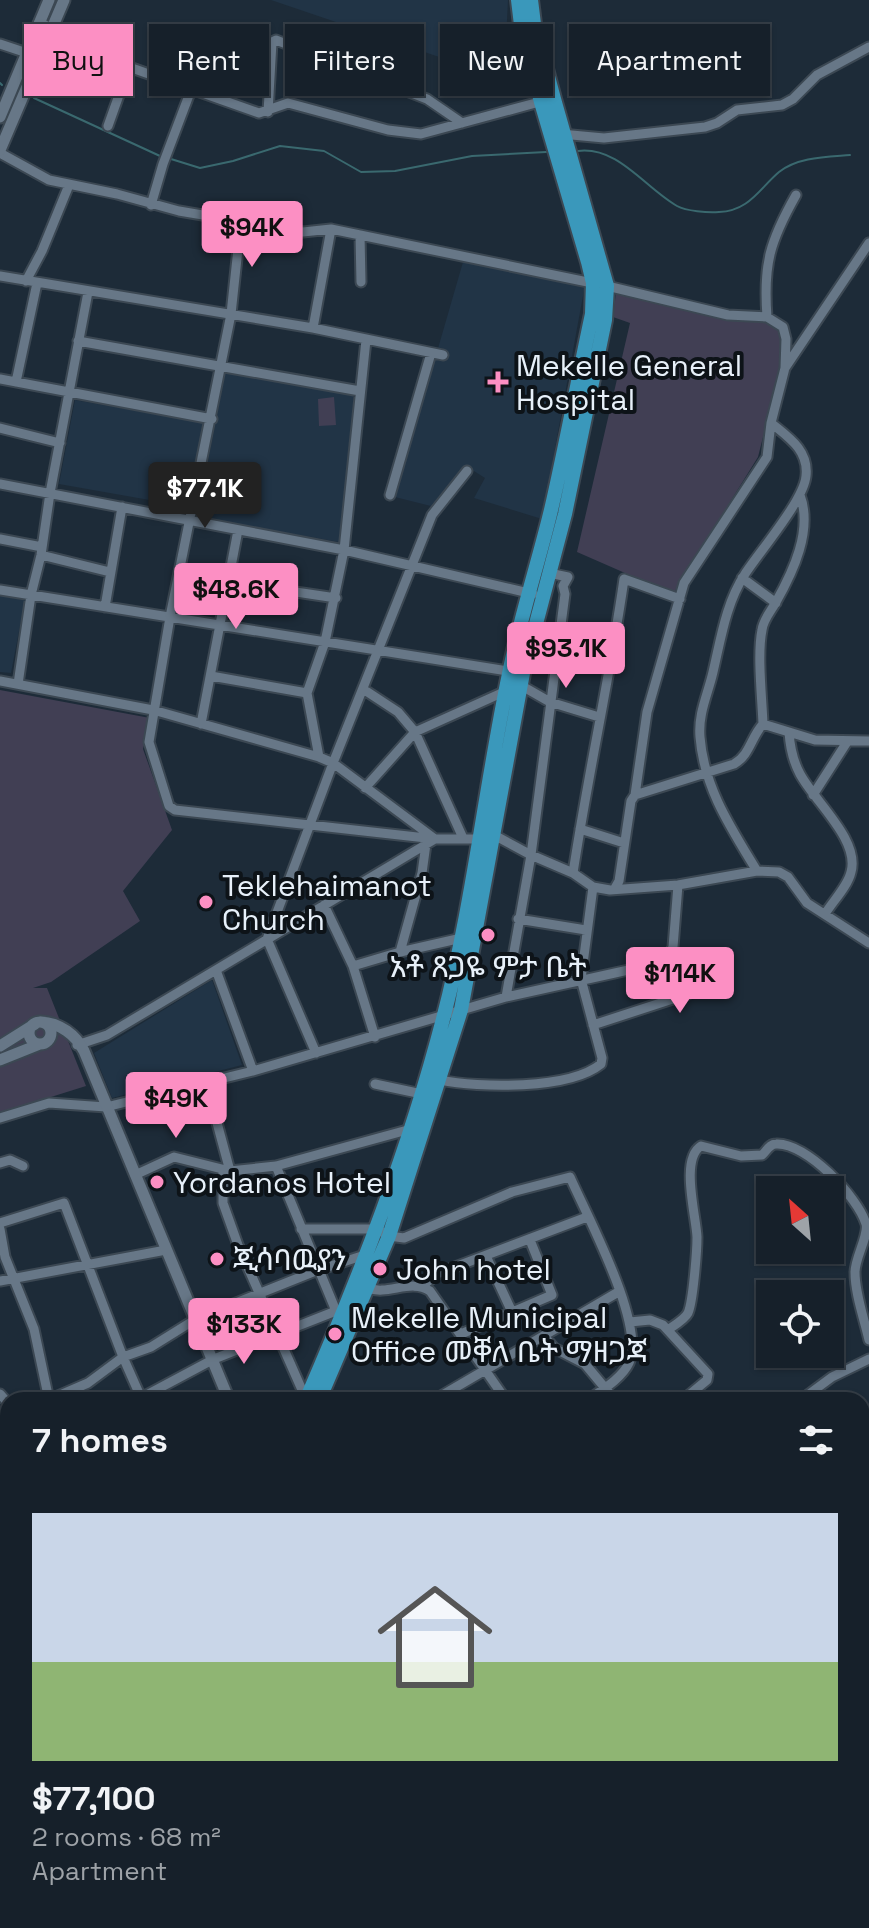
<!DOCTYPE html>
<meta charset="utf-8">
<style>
body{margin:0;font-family:"Space Grotesk","Noto Sans Ethiopic",sans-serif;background:#1f2832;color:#f1f3f6;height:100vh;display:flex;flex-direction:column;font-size:30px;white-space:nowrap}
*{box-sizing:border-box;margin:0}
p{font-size:26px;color:#9ea3a8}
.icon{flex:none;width:44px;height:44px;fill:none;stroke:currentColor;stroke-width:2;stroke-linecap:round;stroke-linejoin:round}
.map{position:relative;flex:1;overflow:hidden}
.side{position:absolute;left:0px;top:1392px;width:870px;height:536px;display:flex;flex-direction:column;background:#16202a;border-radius:24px 24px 0 0;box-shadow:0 2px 6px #0004,0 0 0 2px #353e47}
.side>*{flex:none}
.top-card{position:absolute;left:24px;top:24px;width:822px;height:72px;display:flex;gap:16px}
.needle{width:52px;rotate:333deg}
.tools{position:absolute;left:756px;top:1176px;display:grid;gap:16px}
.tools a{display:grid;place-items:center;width:88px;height:88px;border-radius:0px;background:#16202a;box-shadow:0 2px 6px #0004,0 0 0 2px #353e47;font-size:40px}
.price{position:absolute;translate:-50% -68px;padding:0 18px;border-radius:8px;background:#fc8fc3;color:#111;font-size:26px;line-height:52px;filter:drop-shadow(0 2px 4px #0008)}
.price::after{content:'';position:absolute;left:50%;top:48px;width:24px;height:18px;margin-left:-12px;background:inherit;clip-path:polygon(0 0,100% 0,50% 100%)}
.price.active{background:#222;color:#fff}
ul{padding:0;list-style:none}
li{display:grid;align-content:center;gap:16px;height:424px;padding:0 32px}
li+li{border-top:2px solid #353e47}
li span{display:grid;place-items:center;height:248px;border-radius:0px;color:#555}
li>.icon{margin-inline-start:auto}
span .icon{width:144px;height:144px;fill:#fffc;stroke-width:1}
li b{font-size:34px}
h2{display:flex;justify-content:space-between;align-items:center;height:96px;padding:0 32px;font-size:34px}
.chip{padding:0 28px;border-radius:0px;background:#16202a;box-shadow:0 2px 6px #0004,0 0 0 2px #353e47;font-size:28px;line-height:72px}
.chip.active{background:#fc8fc3;color:#111}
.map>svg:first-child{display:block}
</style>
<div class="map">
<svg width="869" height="1928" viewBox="0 0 869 1928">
<rect width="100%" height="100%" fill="#1d2b38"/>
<path fill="#213446" d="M271,0h237l-4,79z
M463,262l122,23 -43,234 -68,-21 11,-20 -19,-12 -35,40 -36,-9z
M226,370l128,25 -15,147 -142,-25z
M75,400l129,23 -15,84 -130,-23z
M0,596l25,4 -14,73 -11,-1z
M212,980l30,85 -130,33 -18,-45z"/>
<path fill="#413f54" d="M616,293l162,32 6,12 -7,44 -19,76 -85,137 -96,-42 53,-229 -17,-6z
M334,397l2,28 -17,1 -1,-27z
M0,690l150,28 -7,31 29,81 -49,61 17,30 -89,61 -18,6h14l39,98 -86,27z
M337,1920h227l5,8h-237z"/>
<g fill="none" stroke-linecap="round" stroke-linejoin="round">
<path stroke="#3a696f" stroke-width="2" d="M0,83l2,2
M34,98l126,58
M578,151c40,-5 67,37 99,55 9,5 31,7 42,6 30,-1 40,-23 60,-40 19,-15 47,-15 71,-17
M171,159l29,9 33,-7 47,-15 44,5 37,21 34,-1 77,-15 74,-4"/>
<defs>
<path id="minor" d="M39,22l90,45 130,46 29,-10 100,27 33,4 122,-33
M0,44l27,9
M268,112l4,-70 4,-2 151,59 35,24
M108,126l21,-59
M561,134l43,4 101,-11 12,-4 20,-13 45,-5 11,-6 24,-24 52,-28
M0,153l49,27 68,14 62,17 124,21 28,-3 276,57 121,29 39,2 16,10 3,12 -1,29
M151,205l12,-41 28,-74
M241,221l-10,93 -61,303 -21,125 20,64 6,4 260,29h44l15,-4 37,20 42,18 20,14 17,3 68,-5 79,-14 22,1 9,5 19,26 62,40
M360,235l1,47
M0,276l313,52 130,27
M26,281l16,-30 27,-66
M767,317c-4,-53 3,-76 29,-122
M313,328l18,-99
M78,341l282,50
M0,379l212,40
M16,382l21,-99
M0,428l60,15
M0,484l344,66 189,44
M390,495l41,-142
M0,539l42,8
M41,555l69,17
M742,578l34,25
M229,582l107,16
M0,590l514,82
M105,607l17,-100
M211,676l96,17
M0,681l153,29 166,47 14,6 102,76 -328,196 -30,10
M18,684l13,-89 10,-40 9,-62 38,-201
M522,686l28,16 49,15
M363,689l35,23 17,20 48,106
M201,724l37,-194
M763,724l52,16 54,1
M789,732c1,15 4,29 11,42 15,28 60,66 51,98 -3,14 -18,29 -26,42
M319,757l-12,-64 18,-51 19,-92 22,-210
M365,788l50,-56 91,-41
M635,795l99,-31c16,-9 17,-27 29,-40 -1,-26 -6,-70 -1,-94 1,-10 9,-19 14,-28 17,-30 37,-72 24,-107
M813,795l34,-53
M580,829l44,14
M757,871c-26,-43 -53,-83 -57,-134 -2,-24 8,-43 13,-65 8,-34 13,-69 32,-98 15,-23 59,-74 61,-98 3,-26 -18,-39 -35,-53
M573,873c15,-99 37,-196 51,-294l56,20
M615,888l4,-7 12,-80 4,-6 12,-83 37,-129 83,-126 4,-34 14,-55 84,-125
M324,905l29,61 22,71
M518,919l68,11
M400,952l22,-79 4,-29
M353,966l47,-14 66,-15
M216,970l37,101
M506,997l25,-142 34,-261 -2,-8 5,-9 -19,-4
M593,1025l95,-31 -18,-41
M316,1053l-49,-114 66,-176 99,-248 35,-44
M440,1080c39,8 129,10 161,-16l1,-6 -21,-79 12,-92
M206,1082l24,89
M375,1084l47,10
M0,1118l49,-15 57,4 147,-36 253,-74 145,-32 19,-12 3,-6 5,-62
M0,1163l10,-3 13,6
M276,1166l60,145
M223,1170v33l15,42 68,154
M135,1175l39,-18 56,14 46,-5 135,-37
M0,1223l64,-20 59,154 19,43
M0,1229l5,28 29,72 15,71
M301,1229h76l12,7 15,2 108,-46 58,-15c17,39 76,148 59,186 -7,15 -27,27 -41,37
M486,1256l26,56
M0,1281l166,-31
M422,1286l17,-13 148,-56
M368,1288c20,8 43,-10 62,3l76,109
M630,1322l20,-2 13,5 45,49 -1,6 -24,20
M669,1329c6,-4 16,-10 19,-16 5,-11 9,-62 9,-76 -1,-22 -17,-78 4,-91l40,10 21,-1c5,-4 7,-11 14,-11 30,-2 82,53 90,80 3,11 -11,34 -11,48 0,22 9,46 14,68
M461,1334l91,-39 -22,-55
M544,1336l10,12 31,16 30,36
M0,1394l8,9
M51,1399l37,-16 35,-26 28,-10 45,-28 122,-49 50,-16
M139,1399l75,-40 122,-48 8,4
M434,1400l186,-109
M801,1400l31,-23 37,-18
M0,1436h8
M0,1541l8,3
M0,1597l8,-26
M0,1616l8,3
M0,1705l8,3
M862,1710l7,-3
M0,1777l8,-24
M0,1878l8,2
M655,1920l1,3
M717,1920l1,8"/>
<path id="tertiary" d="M0,117l49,-117
M0,150l64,-150
M41,1022c19,1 35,13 43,29l145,349
M29 1033a11 11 0 1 1 22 0a11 11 0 1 1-22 0Z
M0,1046l35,-22
M0,1060l40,-16
M0,1789l8,3"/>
<path id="secondary" d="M26,1928l3,-8"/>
<path id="primary" d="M306,1400c54,-124 103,-250 137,-381 30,-114 42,-231 66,-345 11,-56 29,-110 42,-164 15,-65 27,-131 41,-196l1,-31 -5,-21 -47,-160 -20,-77 -3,-25
M319,1400l70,-164 72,-226 62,-337 42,-159 40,-194 2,-34 -53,-187 -20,-75 -3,-24
M264,1920l3,8
M282,1920l3,8"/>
</defs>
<use href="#minor" stroke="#3c4853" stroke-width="13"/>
<use href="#tertiary" stroke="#3c4853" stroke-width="15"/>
<use href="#secondary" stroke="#3c4853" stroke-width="16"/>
<use href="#primary" stroke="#3c4853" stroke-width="18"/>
<use href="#minor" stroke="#677787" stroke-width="9"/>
<use href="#tertiary" stroke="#677787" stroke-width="11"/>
<use href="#secondary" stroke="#677787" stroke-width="12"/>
<use href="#primary" stroke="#3a98bb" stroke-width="14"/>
</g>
<g fill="#fc8fc3" stroke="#0d1318" stroke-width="3">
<path d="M494 370h8v8h8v8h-8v8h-8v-8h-8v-8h8z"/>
<circle cx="206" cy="902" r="8"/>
<circle cx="488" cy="935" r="8"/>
<circle cx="157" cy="1182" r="8"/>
<circle cx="217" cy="1259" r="8"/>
<circle cx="380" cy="1269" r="8"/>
<circle cx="335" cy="1334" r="8"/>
</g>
<g text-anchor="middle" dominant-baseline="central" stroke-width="8" stroke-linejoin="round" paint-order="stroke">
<g font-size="30" fill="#e7f0f9" stroke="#0d1318" text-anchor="start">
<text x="516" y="365">Mekelle General<tspan x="516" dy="34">Hospital</tspan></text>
<text x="222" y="885">Teklehaimanot<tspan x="222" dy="34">Church</tspan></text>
<text x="488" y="966" text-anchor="middle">አቶ ጸጋዬ ምታ ቤት</text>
<text x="173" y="1182">Yordanos Hotel</text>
<text x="233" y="1259">ጂሳባዉያን</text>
<text x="396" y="1269">John hotel</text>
<text x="351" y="1317">Mekelle Municipal<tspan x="351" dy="34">Office መቐለ ቤት ማዘጋጃ</tspan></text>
</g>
</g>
</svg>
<div class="tools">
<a><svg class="needle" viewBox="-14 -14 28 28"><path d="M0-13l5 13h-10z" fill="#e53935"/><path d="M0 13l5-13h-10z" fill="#9ea3a8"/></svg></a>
<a><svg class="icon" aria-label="locate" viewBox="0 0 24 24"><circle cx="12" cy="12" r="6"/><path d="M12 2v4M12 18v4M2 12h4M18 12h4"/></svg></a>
</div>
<b class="price" style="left:252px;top:269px">$94K</b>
<b class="price active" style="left:205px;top:530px">$77.1K</b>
<b class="price" style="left:236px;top:631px">$48.6K</b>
<b class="price" style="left:566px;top:690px">$93.1K</b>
<b class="price" style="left:680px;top:1015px">$114K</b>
<b class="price" style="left:176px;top:1140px">$49K</b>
<b class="price" style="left:244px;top:1366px">$133K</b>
<div class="top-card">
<a class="chip active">Buy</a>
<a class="chip">Rent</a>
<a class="chip">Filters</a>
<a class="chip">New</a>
<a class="chip">Apartment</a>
</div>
<section class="side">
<h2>7 homes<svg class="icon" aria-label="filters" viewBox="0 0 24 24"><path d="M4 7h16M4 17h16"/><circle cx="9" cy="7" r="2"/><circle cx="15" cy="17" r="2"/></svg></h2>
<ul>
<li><span style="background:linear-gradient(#c9d6e8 60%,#8fb573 0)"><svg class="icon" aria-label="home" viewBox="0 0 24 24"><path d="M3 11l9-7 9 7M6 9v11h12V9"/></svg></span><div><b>$77,100</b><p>2 rooms · 68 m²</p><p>Apartment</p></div></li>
</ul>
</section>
</div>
